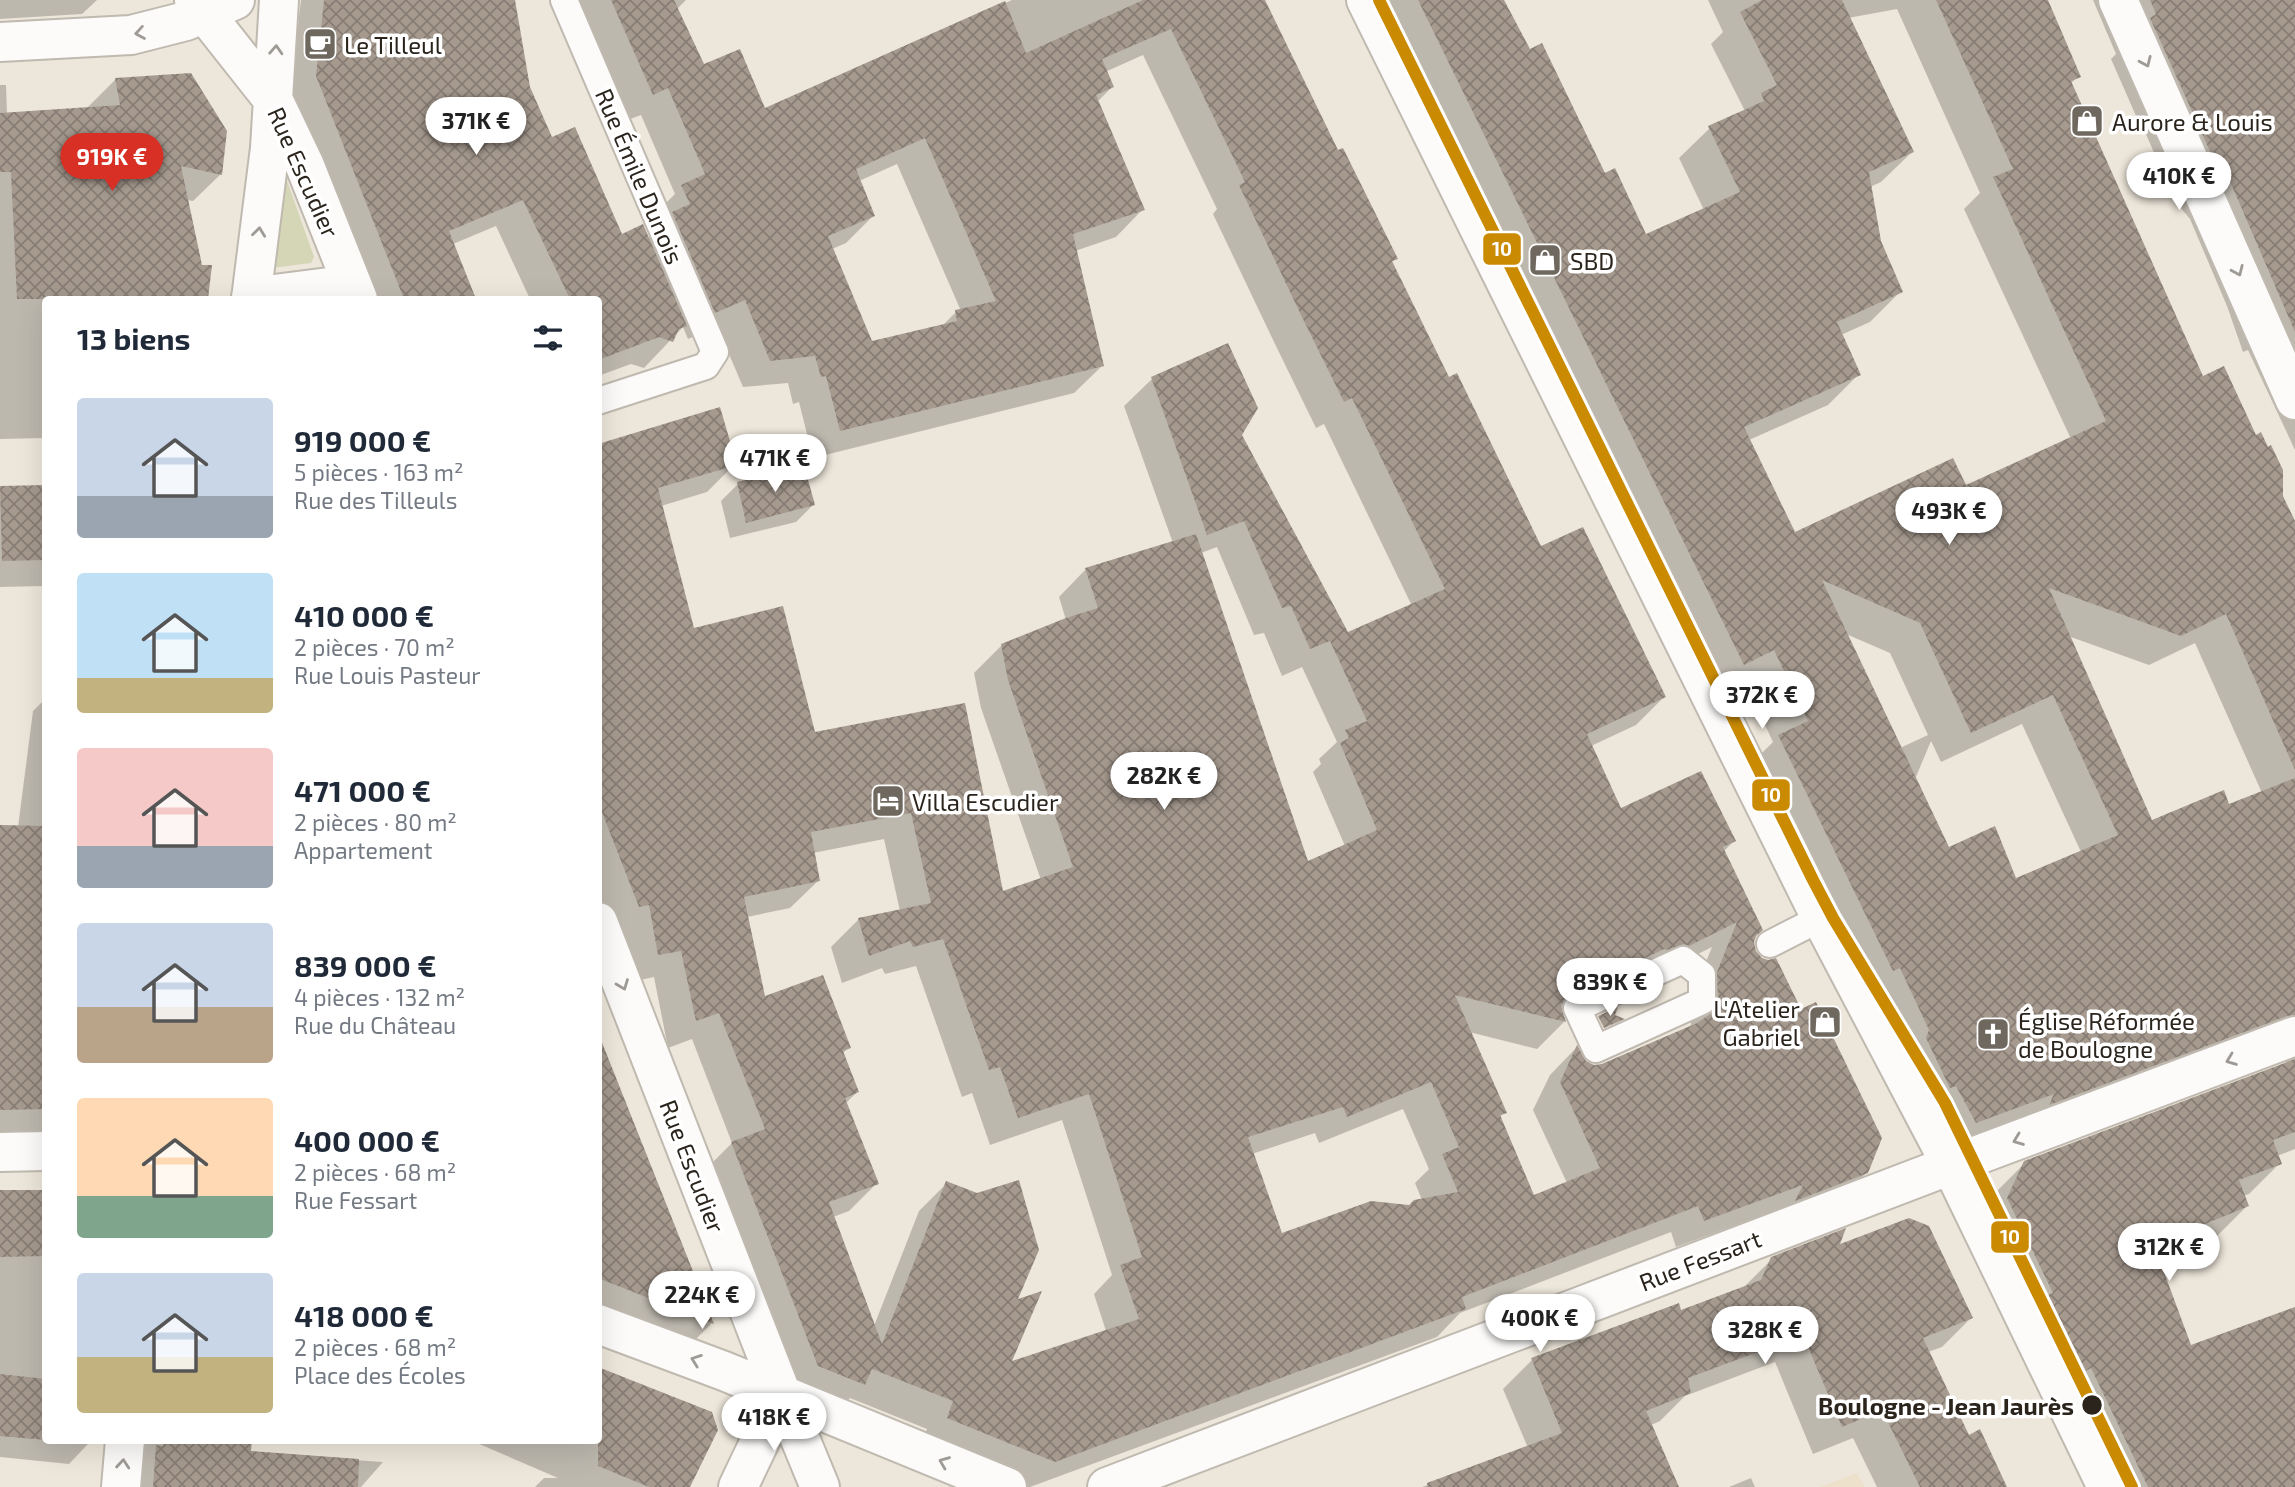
<!DOCTYPE html>
<html lang="fr">
<meta charset="utf-8">
<style>
body{margin:0;font-family:"Exo 2",sans-serif;background:#f2f2f3;color:#1f2937;height:100vh;display:flex;flex-direction:column;font-size:26px;white-space:nowrap}
*{box-sizing:border-box;margin:0}
p{font-size:23px;color:#747a83}
.icon{flex:none;width:38px;height:38px;fill:none;stroke:currentColor;stroke-width:2;stroke-linecap:round;stroke-linejoin:round}
.map{position:relative;flex:1;overflow:hidden}
.details{position:absolute;left:42px;top:296px;width:560px;height:1148px;display:flex;flex-direction:column;background:#fff;border-radius:7px;box-shadow:0 7px 28px #0002}
.details>*{flex:none}
.price{position:absolute;translate:-50% -60px;padding:0 16px;border-radius:24px;background:#fff;color:#222;font-size:23px;line-height:46px;filter:drop-shadow(0 2px 4px #0008)}
.price::after{content:'';position:absolute;left:50%;top:42px;width:21px;height:16px;margin-left:-10px;background:inherit;clip-path:polygon(0 0,100% 0,50% 100%)}
.price.selected{background:#d93025;color:#fff}
ul{padding:0;list-style:none}
li{display:flex;align-items:center;gap:21px;height:175px;padding:0 35px}
li span{display:grid;place-items:center;flex:none;width:196px;height:140px;border-radius:7px;color:#555}
li>.icon{margin-inline-start:auto}
span .icon{width:84px;height:84px;fill:#fffc;stroke-width:1}
li b{font-size:30px}
h2{display:flex;justify-content:space-between;align-items:center;height:84px;padding:0 35px;font-size:30px}
.map>svg:first-child{display:block}
</style>
<div class="map">
<svg width="2295" height="1487" viewBox="0 0 2295 1487">
<defs>
<pattern id="building-cross-hatch" width="8" height="8" patternUnits="userSpaceOnUse" patternTransform="scale(1.75)"><rect width="8" height="8" fill="#a69a8f"/><path d="M0 0l8 8M0 8l8-8" fill="none" stroke="#877d74"/></pattern>
</defs>
<rect width="100%" height="100%" fill="#ede6da"/>
<path fill="#eee1cc" d="M1857,1473l8,14h-45z"/>
<path fill="#d4d6b6" d="M285,175l29,82 -3,6 -39,5z"/>
<path fill="#0003" fill-rule="evenodd" d="M0,0h97l-15,14 -82,5z
M301,0h189l61,139 70,97 27,3 13,-13 -6,-12 20,-20 -34,-79 -16,6 -54,-121h115l-10,10 27,56 61,44 248,-110h251l75,153 58,105 -5,5 57,116 92,170 124,148 -28,28 -45,21 29,64 114,31 -11,11 32,84 -2,6 1,9 113,221 -28,28 -69,26 7,-16 -101,37 -5,-15 -211,81 -23,24 -407,150h-7l-103,-41 7,-17 -77,-31 -14,14 -45,-19 -87,-222 28,-28 -40,-104 -24,9 -14,-71 -23,5 -33,-82v-454l137,18 -28,28 -46,14 31,124 122,104 150,-29 38,188 39,-13 -60,-172 -7,-35 28,-28 64,-25 -7,-23 27,-28 87,-26 -49,-137 28,-27 88,56 107,200 65,-29 -88,-182 -8,4 -41,-84 -62,-130 4,-5 -74,-154 -38,17 7,15 -15,15 46,107 -27,28 -41,14 27,115 -28,27 -261,65 -14,-56 -6,2 -5,-21 -45,4 -26,-61 -29,13 -5,-12 -39,41 -13,-4 -33,12v-77h-68l-34,-73 -43,18 21,55h-108l-77,-199zM897,164l64,147 -5,1 -15,15 -71,16 -38,-94 14,-6 27,-27 -14,-35zM1217,547l37,88 10,-2 18,43 20,-9 35,75 -18,17 2,5 -8,8 32,74 -38,18 -106,-311zM884,839l16,72 -41,8 -28,28 11,36 40,-15 3,6 31,-8 46,131 10,-4 18,52 72,-25 50,155 -18,19 12,37 -97,33 6,-62 -68,-119 -28,28 -45,115 -41,-109 16,-6 28,-28 -31,-80 11,-11 -15,-38 7,-7 -85,-49 -17,-81 43,-9 28,-27 -5,-28zM1712,947l-22,54 1,26 -96,40 -10,-4 -9,-15 -26,27 -17,35 34,73 -34,14 -34,-79 6,-6 -36,-80 68,17 27,-27 -3,-11 75,-36 24,-2zM1403,1109l26,60 -14,14 7,17 -12,7 -129,28 -29,-81 63,-21 4,10z
M1373,0h129l27,51 75,124 41,61 59,-26 -25,-52 31,-30 35,-17 -34,-67 12,-12 -15,-32h337l34,76 -9,8 132,294 79,118 14,30v623l-18,7 3,7 -31,31 -6,2 4,10 -30,30 -59,24 32,88 105,-40v179h-192l-126,-257 17,-36 31,-31 261,-98 -1,-6 -340,93 -197,-385 25,-25 -30,-63 -30,15zM1897,9l83,184 -16,16 107,230 -106,48 -171,47 -45,-94 79,-35 31,-31 -18,-39 29,-13 31,-31 -21,-49 -10,-55 11,-5 31,-30 -64,-134zM1846,634l44,19 38,82 -28,13zM2068,636l81,29 46,-22 67,150 -34,13 -77,16zM2022,724l59,128 -66,28 -67,-31 -33,-70 16,-38 10,21z
M2093,0h197l5,2v448l-47,-100 -5,2 -16,-46 -37,-87 -15,-18 -33,-76h-2l-29,-66 5,-5z
M116,79l105,95 -28,27 -6,-1 14,66 9,1 -4,32h-160v139l-46,1v-354h6l1,29 81,-5v-2z
M738,484l75,21 -17,17 -66,16 -9,-37z
M46,486v100l-46,1v-99z
M46,698v437l-46,1v-309h18l15,-116z
M598,1036l114,287 -18,18 -96,-38z
M46,1191v249h43l-1,4 -19,20 -69,-7v-265z
M1837,1247l134,71 -29,29 -14,5 40,85 38,50h-129l-24,-49 -40,16 -38,-92 -90,34 -25,25 -9,4 26,62h-255l106,-39 -25,-59 29,-29 146,-55 2,8 63,-25 29,-29z
M146,1440h104l-1,13 134,9 -22,25h-226l2,-20 7,-8z
M470,1440h128l90,47h-153l9,-9h14z
M1751,1478l4,9h-26z"/>
<path fill="url(#building-cross-hatch)" fill-rule="evenodd" d="M324,0h191l15,87 22,50 23,-10 47,107 21,-10 44,102 -8,3 -6,13 -14,-5 -61,23v-61h-28l-47,-99 -74,31 27,68h-72l-88,-223z
M611,0h63l30,64 36,-15 25,59 240,-107 21,52 117,-53h122l73,150 5,-2 55,111 -6,2 57,116 8,-4 84,173 42,-19 83,170 -79,37 34,74 80,-37 35,70 -13,6 40,83 -7,6 -2,6 2,9 6,7 6,2 8,-2 25,51 15,-7 66,136 -14,35 -73,28 8,-16 -99,36 -6,-15 -236,91 4,12 -411,153 -108,-44 6,-17 -81,-32 -7,16 -47,-19 -87,-224 34,-13 -46,-116 -23,8 -15,-70 -23,4 -9,-50 -10,2 -41,-105v-358l122,-37 17,58 -79,23 36,140 89,-22 32,126 150,-29 38,188 70,-24 -65,-187 -7,-36 65,-26 32,-10 -13,-40 111,-34 112,327 69,-31 -37,-87 9,-5 -4,-8 22,-9 -37,-80 -20,8 -19,-43 -9,2 -38,-87 -37,14 -56,-158 77,-34 30,65 -16,27 106,197 97,-43 -93,-191 -8,4 -42,-85 -63,-132 6,-3 -74,-153 -69,30 12,28 -18,8 49,115 -72,24 31,132 -264,65 -14,-55 -5,1 -6,-21 -45,5 -25,-61 -30,13 -43,-101 18,-8 -9,-19 24,-11 -37,-86 -15,7zM925,138l71,163 -41,9 2,11 -85,20 -44,-105 47,-20 -19,-47zM911,813l20,90 -73,15 11,38 41,-15 3,6 30,-8 46,131 11,-3 18,51 71,-24 53,163 -22,8 19,54 -127,42 30,-70 -24,8 21,-49 -20,-70 -42,13 -31,-12 -64,163 -53,-142 50,-18 -34,-86 14,-6 -16,-41 8,-3 -28,-73 -58,21 -21,-99 76,-16 -9,-49zM1737,922l-20,50 1,30 -2,7 -7,6 -12,8 -95,41 -8,1 -8,-4 -9,-16 -17,37 40,86 -66,27 -34,-80 7,-2 -52,-118 111,27 -5,-16 4,-8 6,-4 93,-45 3,1 17,-6 5,2zM1431,1082l28,65 -17,7 16,38 -44,8 -5,5 -38,-4 -89,32 -34,-96 95,-30 4,10z
M1418,0h86l26,49 12,-6 63,130 10,-5 31,66 94,-42 -32,-66 56,-25 -3,-8 16,-8 -37,-73 22,-12h80l72,152 -45,20 12,69 22,51 -66,30 24,53 -117,52 51,105 158,-74 13,27 140,-64 -113,-244 20,-8 -77,-169h112l33,77 -10,4 132,295 21,-10 32,69 5,-3 7,15 3,-2 12,25v26l12,25v249l-69,-156 -45,22 -132,-48 103,232 72,-30 5,14 66,-26v237l-8,1 -238,89 5,-11 -78,29 -20,-37 -6,2 -24,-50 3,-8 -29,-62 -7,3 -115,-236 30,-14 -34,-71 -30,15zM1822,580l98,43 51,110 82,-38 65,140 -102,43 -21,-52 -46,21z
M2150,0h145v332l-66,-153 -15,-19 -64,-142 6,-4z
M191,73l36,58 -5,44 -41,-9 21,99h10l-4,34h-191l-6,-127h-11v-59l120,-8 -5,-27z
M804,465l11,40 -69,18 -9,-41z
M46,485v75l-44,1 -2,-75z
M0,825l46,1v283l-46,1z
M1618,1007l-3,8 10,4 -21,9 -6,-12z
M598,1040h3l113,284 -116,-46z
M2295,1059v73l-22,8 9,24 -43,16 10,26 -95,39 37,100 104,-38v180h-147l-57,-119 -5,3 -38,-76 5,-2 -46,-95 17,-37z
M0,1190h46v66l-46,1z
M1909,1218l20,8 44,92 -50,20 46,97 11,-6 27,58h-87l-38,-77 -40,17 -39,-92 -115,43 3,15 -45,18 33,76h-251l-1,-4 135,-50 -31,-75 148,-55 2,7 80,-30 10,-23 75,-29 -6,16z
M598,1367l114,45 6,18 -28,57h-41l-51,-21z
M0,1374l46,5v61l-46,-4z
M163,1440h89l-1,11 108,8 -1,28h-205l3,-42 7,1z"/>
<g fill="none" stroke-linecap="round" stroke-linejoin="round">
<defs>
<path id="service" d="M564,0l151,352 -9,14 -108,35
M1770,944l51,-26
M1683,960l19,15v26l-106,48 -19,-41z"/>
<path id="minor" d="M194,0l80,101 31,65 53,133
M2118,0l177,400
M0,42l131,-7 55,-14 49,-21
M251,297l101,-13
M251,299l19,-151 9,-148
M598,922l184,473 38,92
M0,1152l46,-1
M598,1324l126,47 283,116
M121,1487l4,-47
M738,1487l44,-92
M1107,1487l844,-322 344,-129"/>
<path id="secondary" d="M1366,0l455,918 130,247 156,322"/>
</defs>
<use href="#service" stroke="#bfb9b0" stroke-width="30"/>
<use href="#minor" stroke="#bfb9b0" stroke-width="42"/>
<use href="#secondary" stroke="#bfb9b0" stroke-width="42"/>
<use href="#service" stroke="#fcfbf9" stroke-width="26"/>
<use href="#minor" stroke="#fcfbf9" stroke-width="38"/>
<use href="#secondary" stroke="#fcfbf9" stroke-width="38"/>
<defs>
<path id="metro-1" d="M1379,0l434,880 20,38 112,185 187,384"/>
</defs>
<use href="#metro-1" stroke="#fff" stroke-width="18"/>
<use href="#metro-1" stroke="#ca8b03" stroke-width="12"/>
</g>
<defs><path id="oneway-chevron" d="M-2-3.5L2.5 0L-2 3.5" fill="none" stroke-width="1.6" stroke-linecap="round" stroke-linejoin="round" transform="scale(1.75)"/></defs>
<g stroke="#9e9a96">
<use href="#oneway-chevron" transform="translate(140 33) rotate(170)"/>
<use href="#oneway-chevron" transform="translate(276 50) rotate(-87)"/>
<use href="#oneway-chevron" transform="translate(2146 62) rotate(66)"/>
<use href="#oneway-chevron" transform="translate(259 232) rotate(-83)"/>
<use href="#oneway-chevron" transform="translate(2238 271) rotate(66)"/>
<use href="#oneway-chevron" transform="translate(623 985) rotate(69)"/>
<use href="#oneway-chevron" transform="translate(2231 1060) rotate(159)"/>
<use href="#oneway-chevron" transform="translate(2018 1140) rotate(159)"/>
<use href="#oneway-chevron" transform="translate(696 1360) rotate(-160)"/>
<use href="#oneway-chevron" transform="translate(944 1462) rotate(-158)"/>
<use href="#oneway-chevron" transform="translate(123 1464) rotate(-85)"/>
</g>
<defs>
<symbol id="cafe-square" viewBox="-11 -11 22 22"><rect x="-9" y="-9" width="18" height="18" rx="4" fill="#6e685f" stroke="#fff"/><path d="M-5.5-4.5H6V0H3Q3 3.5 0 3.5H-2.5Q-5.5 3.5-5.5 0ZM3-3.2v2h1.7v-2ZM-6 4.5H4V6H-6Z" fill="#fff"/></symbol>
<symbol id="shop-square" viewBox="-11 -11 22 22"><rect x="-9" y="-9" width="18" height="18" rx="4" fill="#6e685f" stroke="#fff"/><path d="M-5-2.5h2.3a2.7 3.5 0 0 1 5.4 0H5L5.5 6h-11ZM-1.5-2.5h3a1.5 2.3 0 0 0-3 0Z" fill="#fff"/></symbol>
<symbol id="hotel-square" viewBox="-11 -11 22 22"><rect x="-9" y="-9" width="18" height="18" rx="4" fill="#6e685f" stroke="#fff"/><path d="M-6-4.5h1.5V1H6V5H4.5V3h-9V5H-6ZM-4 0a1.8 1.8 0 1 1 3.6 0ZM.5 0V-2.5h3Q6-2.5 6 0Z" fill="#fff"/></symbol>
<symbol id="church-square" viewBox="-11 -11 22 22"><rect x="-9" y="-9" width="18" height="18" rx="4" fill="#6e685f" stroke="#fff"/><path d="M-1.2-6h2.4v3.5h3.3v2.4h-3.3V6h-2.4V-.1h-3.3v-2.4h3.3Z" fill="#fff"/></symbol>
</defs>
<g fill-rule="evenodd">
<use href="#cafe-square" x="301" y="25" width="38" height="38"/>
<use href="#shop-square" x="2068" y="102" width="38" height="38"/>
<use href="#shop-square" x="1526" y="241" width="38" height="38"/>
<use href="#hotel-square" x="869" y="782" width="38" height="38"/>
<use href="#shop-square" x="1806" y="1003" width="38" height="38"/>
<use href="#church-square" x="1974" y="1015" width="38" height="38"/>
</g>
<circle fill="#2a241d" stroke="#fff" stroke-width="2.5" cx="2092" cy="1405" r="11"/>
<g text-anchor="middle" dominant-baseline="central" stroke-width="7" stroke-linejoin="round" paint-order="stroke">
<g font-size="24" fill="#2a241d" stroke="#fff" text-anchor="start">
<text x="344" y="44">Le Tilleul</text>
<text x="2112" y="121">Aurore &amp; Louis</text>
<text x="1570" y="260">SBD</text>
<text x="912" y="801">Villa Escudier</text>
<text x="1800" y="1008" text-anchor="end">L'Atelier<tspan x="1800" dy="28">Gabriel</tspan></text>
<text x="2018" y="1020">Église Réformée<tspan x="2018" dy="28">de Boulogne</tspan></text>
</g>
<g font-size="24" fill="#2a241d" stroke="#fff">
<text transform="translate(304 172) rotate(66)">Rue Escudier</text>
<text transform="translate(640 176) rotate(67)">Rue Émile Dunois</text>
<text transform="translate(693 1166) rotate(69)">Rue Escudier</text>
<text transform="translate(1700 1260) rotate(-21)">Rue Fessart</text>
</g>
<g font-size="24" font-weight="bold" fill="#2a241d" stroke="#fff" text-anchor="end">
<text x="2074" y="1405">Boulogne - Jean Jaurès</text>
</g>
</g>
<g stroke="#fff" stroke-width="2.5">
<rect x="1482" y="232" width="40" height="34" rx="7" fill="#ca8b03"/>
<rect x="1751" y="778" width="40" height="34" rx="7" fill="#ca8b03"/>
<rect x="1990" y="1220" width="40" height="34" rx="7" fill="#ca8b03"/>
</g>
<g font-size="19" text-anchor="middle" font-weight="bold" fill="#fff">
<text x="1502" y="256">10</text>
<text x="1771" y="802">10</text>
<text x="2010" y="1244">10</text>
</g>
</svg>
<b class="price" style="left:476px;top:157px">371K €</b>
<b class="price selected" style="left:112px;top:193px">919K €</b>
<b class="price" style="left:2179px;top:212px">410K €</b>
<b class="price" style="left:775px;top:494px">471K €</b>
<b class="price" style="left:1949px;top:547px">493K €</b>
<b class="price" style="left:1762px;top:731px">372K €</b>
<b class="price" style="left:1164px;top:812px">282K €</b>
<b class="price" style="left:1610px;top:1018px">839K €</b>
<b class="price" style="left:2169px;top:1283px">312K €</b>
<b class="price" style="left:702px;top:1331px">224K €</b>
<b class="price" style="left:1540px;top:1354px">400K €</b>
<b class="price" style="left:1765px;top:1366px">328K €</b>
<b class="price" style="left:774px;top:1453px">418K €</b>
<section class="details">
<h2>13 biens<svg class="icon" aria-label="filters" viewBox="0 0 24 24"><path d="M4 7h16M4 17h16"/><circle cx="9" cy="7" r="2"/><circle cx="15" cy="17" r="2"/></svg></h2>
<ul>
<li><span style="background:linear-gradient(#c9d6e8 70%,#9aa5b1 0)"><svg class="icon" aria-label="home" viewBox="0 0 24 24"><path d="M3 11l9-7 9 7M6 9v11h12V9"/></svg></span><div><b>919 000 €</b><p>5 pièces · 163 m²</p><p>Rue des Tilleuls</p></div></li>
<li><span style="background:linear-gradient(#bfe0f5 75%,#c2b280 0)"><svg class="icon" aria-label="home" viewBox="0 0 24 24"><path d="M3 11l9-7 9 7M6 9v11h12V9"/></svg></span><div><b>410 000 €</b><p>2 pièces · 70 m²</p><p>Rue Louis Pasteur</p></div></li>
<li><span style="background:linear-gradient(#f6c9c9 70%,#9aa5b1 0)"><svg class="icon" aria-label="home" viewBox="0 0 24 24"><path d="M3 11l9-7 9 7M6 9v11h12V9"/></svg></span><div><b>471 000 €</b><p>2 pièces · 80 m²</p><p>Appartement</p></div></li>
<li><span style="background:linear-gradient(#c9d6e8 60%,#b9a48a 0)"><svg class="icon" aria-label="home" viewBox="0 0 24 24"><path d="M3 11l9-7 9 7M6 9v11h12V9"/></svg></span><div><b>839 000 €</b><p>4 pièces · 132 m²</p><p>Rue du Château</p></div></li>
<li><span style="background:linear-gradient(#ffd9b3 70%,#7fa58c 0)"><svg class="icon" aria-label="home" viewBox="0 0 24 24"><path d="M3 11l9-7 9 7M6 9v11h12V9"/></svg></span><div><b>400 000 €</b><p>2 pièces · 68 m²</p><p>Rue Fessart</p></div></li>
<li><span style="background:linear-gradient(#c9d6e8 60%,#c2b280 0)"><svg class="icon" aria-label="home" viewBox="0 0 24 24"><path d="M3 11l9-7 9 7M6 9v11h12V9"/></svg></span><div><b>418 000 €</b><p>2 pièces · 68 m²</p><p>Place des Écoles</p></div></li>
</ul>
</section>
</div>
